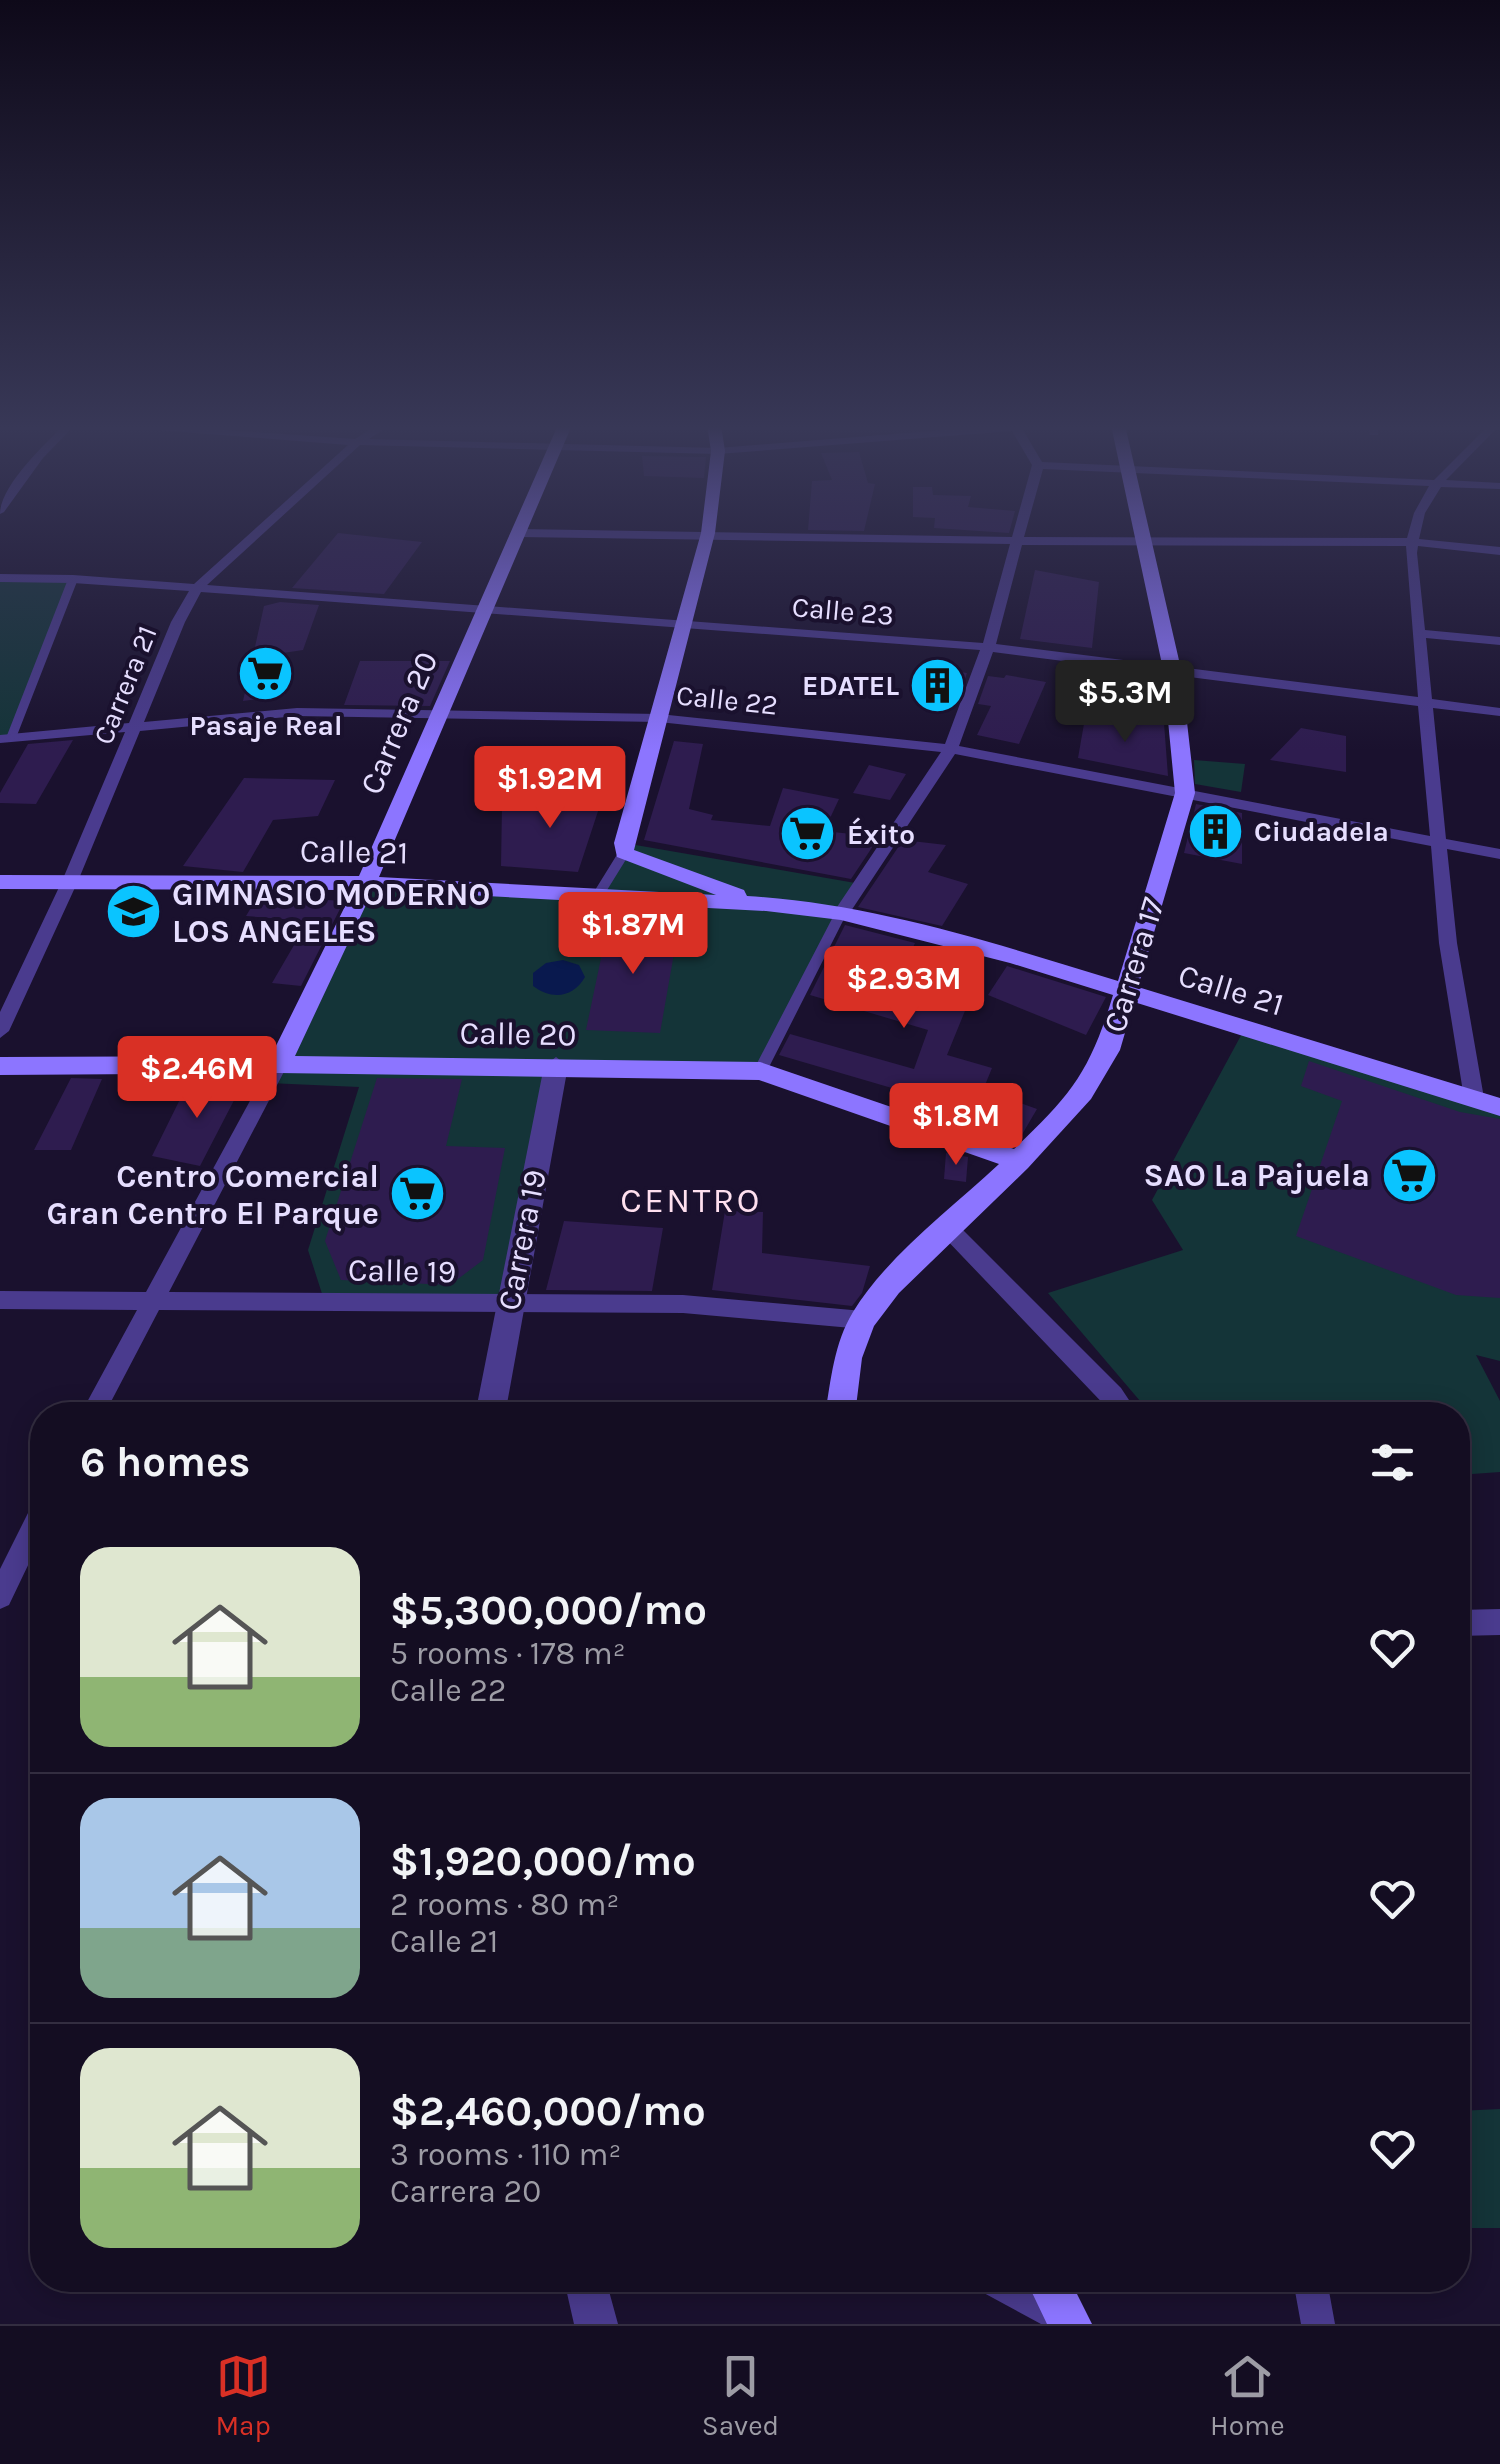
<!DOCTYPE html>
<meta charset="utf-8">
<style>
body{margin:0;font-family:Karla,sans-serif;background:#211b2f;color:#f1f3f6;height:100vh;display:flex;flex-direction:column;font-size:38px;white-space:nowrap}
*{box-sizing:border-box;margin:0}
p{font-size:32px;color:#9d9ca5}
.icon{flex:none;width:55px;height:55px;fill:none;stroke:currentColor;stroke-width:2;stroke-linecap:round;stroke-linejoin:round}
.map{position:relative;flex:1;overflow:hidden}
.drawer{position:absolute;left:30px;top:1402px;width:1440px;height:890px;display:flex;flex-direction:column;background:#140d22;border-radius:40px;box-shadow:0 5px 25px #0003,0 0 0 2px #332d40}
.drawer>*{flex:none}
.price{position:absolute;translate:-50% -85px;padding:0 22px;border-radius:10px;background:#d93025;color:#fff;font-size:32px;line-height:65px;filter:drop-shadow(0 2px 5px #0008)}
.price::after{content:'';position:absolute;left:50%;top:60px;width:30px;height:22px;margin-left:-15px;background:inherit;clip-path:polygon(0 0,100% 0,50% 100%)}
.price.selected{background:#222;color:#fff}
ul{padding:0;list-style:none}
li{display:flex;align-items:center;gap:30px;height:250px;padding:0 50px}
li+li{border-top:2px solid #332d40}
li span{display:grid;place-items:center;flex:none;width:280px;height:200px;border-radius:30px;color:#555}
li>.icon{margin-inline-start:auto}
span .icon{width:120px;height:120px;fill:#fffc;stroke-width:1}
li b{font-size:42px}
h2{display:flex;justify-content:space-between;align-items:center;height:120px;padding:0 50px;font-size:42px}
.menu{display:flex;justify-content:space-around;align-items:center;height:140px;border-top:2px solid #332d40;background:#140d22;font-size:28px;color:#9d9ca5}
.menu a{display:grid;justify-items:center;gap:5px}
.menu .selected{color:#d93025}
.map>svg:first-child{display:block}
</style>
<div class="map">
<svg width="1500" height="2324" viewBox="0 0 1500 2324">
<rect width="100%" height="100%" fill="#1a112e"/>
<path fill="#143438" d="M0,579h73l-62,159 -11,1z
M1194,760l51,4 -4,28 -46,-8z
M624,843l237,41 -101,187 -204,-3 -47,237 -184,-2 -17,-53 51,-163 -91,-4 98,-200 232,12z
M1245,1028l255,81v252l-24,-6 24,46v71l-42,3v-60h-306l-104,-122 135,-43 -31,-50z
M1500,2109v119h-42v-117z"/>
<path fill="#09194e" d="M563,960l16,5 6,12c-12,21 -33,23 -52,9v-13l13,-10z"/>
<path fill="#2e1c4f" d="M859,452l9,31 7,1 -11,47 -56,-1 4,-49 20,-1 -11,-27z
M642,456l64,1 -2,21 -60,-2z
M913,487h19l1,8 38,1 -3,11 47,4 -6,22 -75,-5 1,-10 -22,-1z
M338,533l84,9 -38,52 -92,-6z
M1035,570l64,12 -7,66 -72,-9z
M280,602l39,3 -16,45 -20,3 2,42 -42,6 21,-95z
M360,661h90l-20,45 -86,-1z
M922,666l45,7 -10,29 -44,-5z
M1006,675l40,7 -27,62 -42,-9 14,-29 -13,-2 10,-28 16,2z
M1085,718l36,1 -1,5 44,-1 4,53 -90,-18z
M1301,728l45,8v36l-76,-12z
M73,740l-37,64 -36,-1v-10l28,-49z
M674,741l29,3 -14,65 24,6 -2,5 59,6 13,-38 56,11 -15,32 55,6 -28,42 -207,-39z
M869,765l37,9 -16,26 -37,-7z
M244,778l91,2 -17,36 -45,4 -30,52 -60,-6z
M565,788l40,2 -27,82 -77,-6 1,-61 54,-4z
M1196,804l46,9v51l-58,-11z
M903,840l43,5 -18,27 40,12 -26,42 -84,-19z
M258,896l86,5 -43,85 -29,-3 36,-62 -62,-5z
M609,920l70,5 -19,108 -74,-3z
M845,925l70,18 -17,37 71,21 -22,54 45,13 -9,22 54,19 -17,29 -40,-14 4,-9 -205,-60 11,-21 124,35 14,-39 -118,-35z
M1007,966l99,31 -20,38 -98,-40z
M1309,1061l151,51 40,7v179l-44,-3 -160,-59 46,-135 -41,-15z
M71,1078l31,1 -31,71h-37z
M377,1078l85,1 -16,67 59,2 -22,112 -33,25 -109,-5 -16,-39z
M189,1081h55l-44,85 -48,-10z
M946,1153l22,4 -2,25 -22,-3z
M725,1211l38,1 -1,41 108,13 -8,27 -10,13 -140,-16z
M564,1221l99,7 -11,63 -106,-1z"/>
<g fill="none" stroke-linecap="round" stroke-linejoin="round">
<path fill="#4a3b8e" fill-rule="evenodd" d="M73,576l5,3 -62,159 -9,2 -1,-2 62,-159z
M624,849l6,4 -26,42 -2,3h-8l-2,-3 26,-42z
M841,909l6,4 -80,158 -2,4h-10l-2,-4 82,-158z"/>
<path fill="#4a3b8e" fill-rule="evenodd" d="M64,425h11l-32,33 -39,54 -4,2c0,-28 44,-69 64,-89z
M94,425h58l203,14 22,-14h13l-21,14 349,9 289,-23h50l-34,5 19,32 392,18 55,-55h11l-54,55 54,3v6l-59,-2 -16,26 -6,26 81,8v8l-82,-9 -1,7 8,77 75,7v8l-74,-7 6,61 68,9v8l-67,-8 13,131 54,10v10l-53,-10 10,94 27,155 -10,7 -10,-7 -25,-155 -8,-97 -476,-92 -108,163 -6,2 -8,-6 108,-161 -282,-30 -362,-6 -157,15 -62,150 -69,150 -9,7v-26l62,-131 63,-149 -125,11v-8l129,-12 42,-101 18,-31 -116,-8 -73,-1v-8l73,1 121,9 154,-139zM1012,431l20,34 -20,72 -493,-8 -6,4 6,4 491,7 -27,99 -776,-58 153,-140 358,9zM1043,469l386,17 -15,27 -7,25 -383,-1zM1022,545l384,1 12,151 -422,-53zM201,592l779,58 -35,94 -286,-30 -362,-6 -153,14 41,-100zM993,652l425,54 12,130 -471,-90z
M1368,425h10v10h-8z
M279,1057l9,7 -119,228 514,3 180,16 8,2 3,7 -3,7 -8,2 -180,-16 -524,-3 -55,105h-24l57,-105 -137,-1v-18l146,1 124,-228z
M948,1220l7,2 166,166 18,27h-25l-173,-181 -3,-6 3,-6z
M42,1499v37l-33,69 -9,4v-40l33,-66z
M1500,1609v26l-42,1v-26z
M977,2280c33,0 81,-3 96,33l-4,11h-28l-59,-32z
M1293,2280h34l8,44h-34z"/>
<path fill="#4a3b8e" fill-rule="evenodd" d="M556,1057l12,9 -63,349h-30l69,-349z
M564,2280h42l12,44h-44z"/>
<path fill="#8c75ff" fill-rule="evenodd" d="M558,425h14l-193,452 337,18 -99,-38 -3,-14 87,-310 10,-82 -4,-26h14l4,26 -10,82 -81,317 110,40 3,6c126,7 250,48 371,85l57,-188 -12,-124 -52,-244h14l56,244 14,124 -57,194 362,111v18l-366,-114 -14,48 -29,49 -63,69 -129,125 -25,33 -12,32 -7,57h-30c6,-35 9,-72 28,-103 35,-57 97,-102 146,-148l-240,-84 -480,-7 -279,2v-18l271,-1 82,-166 -353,-1v-14l359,1zM373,890l393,21 75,9 169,43 103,32c-23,77 -42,100 -99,154l-254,-87 -465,-6z
M1026,2280h44l22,44h-45z"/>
</g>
<linearGradient id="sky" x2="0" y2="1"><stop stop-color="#0e0919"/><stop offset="0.57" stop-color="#383857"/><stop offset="1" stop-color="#383857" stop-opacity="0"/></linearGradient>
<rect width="1500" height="751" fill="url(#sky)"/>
<defs>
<symbol id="supermarket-disc" viewBox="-11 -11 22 22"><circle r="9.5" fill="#0ac4ff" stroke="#1a112e"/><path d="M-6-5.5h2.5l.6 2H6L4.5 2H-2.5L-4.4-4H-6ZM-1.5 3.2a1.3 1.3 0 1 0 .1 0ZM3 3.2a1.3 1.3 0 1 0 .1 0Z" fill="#111"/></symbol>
<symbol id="building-disc" viewBox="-11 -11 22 22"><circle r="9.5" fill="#0ac4ff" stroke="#1a112e"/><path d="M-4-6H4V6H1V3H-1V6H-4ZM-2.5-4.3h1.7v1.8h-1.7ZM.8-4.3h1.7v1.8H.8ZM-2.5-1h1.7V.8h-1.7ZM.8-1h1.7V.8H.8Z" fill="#111"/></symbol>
<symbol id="university-disc" viewBox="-11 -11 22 22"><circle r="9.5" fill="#0ac4ff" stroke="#1a112e"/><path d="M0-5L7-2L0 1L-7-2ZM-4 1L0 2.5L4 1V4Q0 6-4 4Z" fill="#111"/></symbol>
</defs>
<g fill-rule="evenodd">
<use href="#supermarket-disc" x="234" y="642" width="63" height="63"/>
<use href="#building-disc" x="906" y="654" width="63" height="63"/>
<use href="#building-disc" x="1184" y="800" width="63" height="63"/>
<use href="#supermarket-disc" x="776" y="802" width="63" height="63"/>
<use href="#university-disc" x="102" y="880" width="63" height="63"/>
<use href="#supermarket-disc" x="1378" y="1144" width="63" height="63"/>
<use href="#supermarket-disc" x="386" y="1162" width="63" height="63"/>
</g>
<g text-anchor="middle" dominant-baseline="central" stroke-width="8" stroke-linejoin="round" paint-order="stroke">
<g font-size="28" fill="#e6deff" stroke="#1a112e">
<text transform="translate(843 611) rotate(5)">Calle 23</text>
<text transform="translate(125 685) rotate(-68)">Carrera 21</text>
<text transform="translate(727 700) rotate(6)">Calle 22</text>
</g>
<g font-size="28" font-weight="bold" fill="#e6deff" stroke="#1a112e" text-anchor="start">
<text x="899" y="685" text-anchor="end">EDATEL</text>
<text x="266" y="725" text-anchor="middle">Pasaje Real</text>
<text x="1254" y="831">Ciudadela</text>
<text x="847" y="834">Éxito</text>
</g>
<g font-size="32" fill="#e6deff" stroke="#1a112e">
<text transform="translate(399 723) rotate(-67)">Carrera 20</text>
<text transform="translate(354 852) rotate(1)">Calle 21</text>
<text transform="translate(1134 965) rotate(-73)">Carrera 17</text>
<text transform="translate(1231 990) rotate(17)">Calle 21</text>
<text transform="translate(518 1034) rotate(1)">Calle 20</text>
<text transform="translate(522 1240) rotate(-79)">Carrera 19</text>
<text transform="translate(402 1271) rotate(1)">Calle 19</text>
</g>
<g font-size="32" font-weight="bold" fill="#e6deff" stroke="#1a112e" text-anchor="end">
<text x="172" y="894" text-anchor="start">GIMNASIO MODERNO<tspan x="172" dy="37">LOS ANGELES</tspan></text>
<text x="1370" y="1175">SAO La Pajuela</text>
<text x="379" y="1176">Centro Comercial<tspan x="379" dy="37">Gran Centro El Parque</tspan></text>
</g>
<g font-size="35" letter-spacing="2.5" fill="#ffe0ef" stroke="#1a112e">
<text x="691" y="1200">CENTRO</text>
</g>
</g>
</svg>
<b class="price selected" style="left:1125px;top:745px">$5.3M</b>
<b class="price" style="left:550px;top:831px">$1.92M</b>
<b class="price" style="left:633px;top:977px">$1.87M</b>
<b class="price" style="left:904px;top:1031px">$2.93M</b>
<b class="price" style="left:197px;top:1121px">$2.46M</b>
<b class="price" style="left:956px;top:1168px">$1.8M</b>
<section class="drawer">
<h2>6 homes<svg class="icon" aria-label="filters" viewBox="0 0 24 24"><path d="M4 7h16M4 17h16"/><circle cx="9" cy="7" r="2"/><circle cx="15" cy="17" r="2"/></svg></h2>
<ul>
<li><span style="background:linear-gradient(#dfe7d0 65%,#8fb573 0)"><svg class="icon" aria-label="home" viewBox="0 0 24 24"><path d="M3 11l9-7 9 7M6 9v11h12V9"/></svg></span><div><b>$5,300,000/mo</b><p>5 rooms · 178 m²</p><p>Calle 22</p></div><svg class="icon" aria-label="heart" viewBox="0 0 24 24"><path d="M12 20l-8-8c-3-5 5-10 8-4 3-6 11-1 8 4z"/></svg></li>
<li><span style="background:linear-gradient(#a9c7e8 65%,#7fa58c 0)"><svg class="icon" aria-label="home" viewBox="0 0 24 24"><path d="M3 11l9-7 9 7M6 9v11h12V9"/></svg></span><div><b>$1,920,000/mo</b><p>2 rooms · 80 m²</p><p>Calle 21</p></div><svg class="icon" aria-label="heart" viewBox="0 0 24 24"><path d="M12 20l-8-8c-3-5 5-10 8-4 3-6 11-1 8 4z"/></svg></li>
<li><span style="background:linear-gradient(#dfe7d0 60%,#8fb573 0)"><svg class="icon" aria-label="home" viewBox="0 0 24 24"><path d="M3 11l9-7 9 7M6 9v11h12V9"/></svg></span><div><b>$2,460,000/mo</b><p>3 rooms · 110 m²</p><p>Carrera 20</p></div><svg class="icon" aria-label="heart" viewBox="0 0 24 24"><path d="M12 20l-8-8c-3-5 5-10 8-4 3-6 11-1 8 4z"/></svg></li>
</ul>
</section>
</div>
<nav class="menu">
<a class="selected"><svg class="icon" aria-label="map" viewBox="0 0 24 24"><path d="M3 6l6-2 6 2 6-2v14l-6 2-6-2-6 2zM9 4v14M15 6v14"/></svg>Map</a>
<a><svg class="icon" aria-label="saved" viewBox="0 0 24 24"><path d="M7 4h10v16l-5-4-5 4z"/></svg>Saved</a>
<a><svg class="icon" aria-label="home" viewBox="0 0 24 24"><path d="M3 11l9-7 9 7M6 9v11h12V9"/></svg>Home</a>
</nav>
